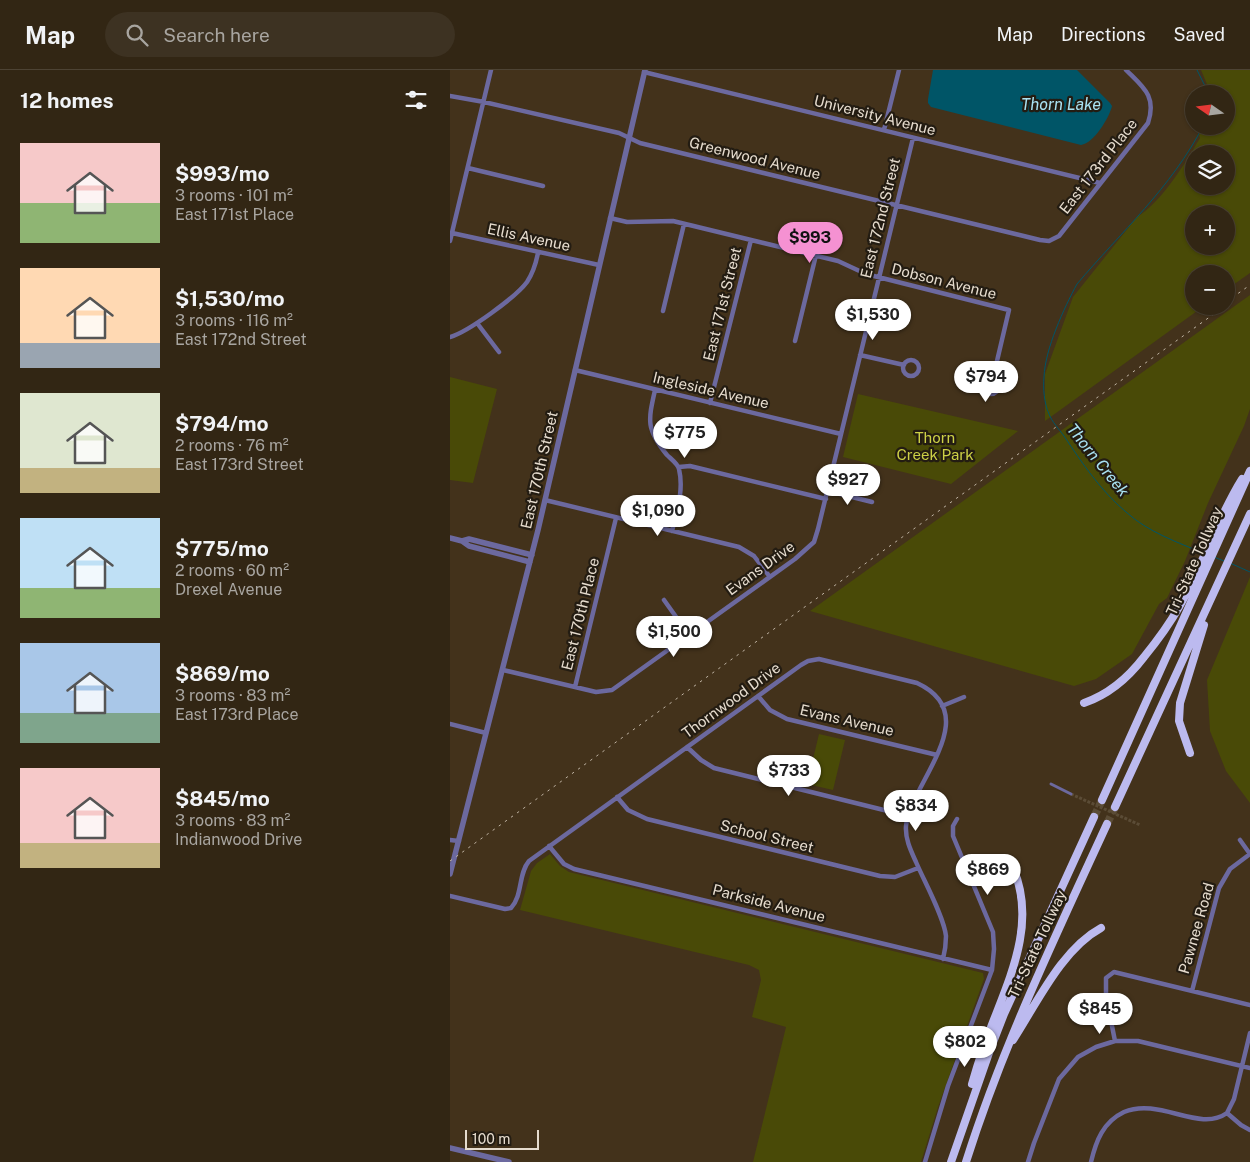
<!DOCTYPE html>
<meta charset="utf-8">
<style>
body{margin:0;font-family:"Public Sans",sans-serif;background:#3d3222;color:#f1f3f6;height:100vh;display:flex;flex-direction:column;font-size:19px;white-space:nowrap}
*{box-sizing:border-box;margin:0}
p{font-size:16px;color:#a8a5a0}
.icon{flex:none;width:28px;height:28px;fill:none;stroke:currentColor;stroke-width:2;stroke-linecap:round;stroke-linejoin:round}
.map{position:relative;flex:1;overflow:hidden}
.side{display:flex;flex-direction:column;background:#322614;width:450px}
.side>*{flex:none}
.needle{width:32px;rotate:284deg}
.controls{position:absolute;left:735px;top:15px;display:grid;gap:10px}
.controls a{display:grid;place-items:center;width:50px;height:50px;border-radius:50%;background:#322614;box-shadow:0 1px 4px #0004,0 0 0 1px #4d4334;font-size:25px}
.scale{position:absolute;left:15px;bottom:12px;width:74px;box-sizing:border-box;padding-left:5px;border:2px solid #e6dcce;border-top:0;font-size:14px;line-height:18px;white-space:nowrap;color:#e6dcce;-webkit-text-stroke:4px #231c12;paint-order:stroke}
.price{position:absolute;translate:-50% -42px;padding:0 11px;border-radius:18px;background:#fff;color:#222;font-size:16px;line-height:32px;filter:drop-shadow(0 1px 2px #0008)}
.price::after{content:'';position:absolute;left:50%;top:30px;width:15px;height:11px;margin-left:-8px;background:inherit;clip-path:polygon(0 0,100% 0,50% 100%)}
.price.on{background:#f591d2;color:#111}
ul{padding:0;list-style:none}
li{display:flex;align-items:center;gap:15px;height:125px;padding:0 20px}
li span{display:grid;place-items:center;flex:none;width:140px;height:100px;border-radius:0px;color:#555}
li>.icon{margin-inline-start:auto}
span .icon{width:60px;height:60px;fill:#fffc;stroke-width:1}
li b{font-size:21px}
h2{display:flex;justify-content:space-between;align-items:center;height:60px;padding:0 20px;font-size:21px}
header{display:flex;align-items:center;gap:30px;box-sizing:border-box;height:70px;padding:0 25px;background:#322614;border-bottom:1px solid #4d4334}
header strong{font-size:24px}
nav{display:flex;gap:28px;margin-inline-start:auto;font-size:18px}
.search{width:350px;height:45px;background:#3d3222;display:flex;align-items:center;gap:12px;box-sizing:border-box;padding:0 18px;border-radius:28px;color:#a8a5a0;font-size:19px}
main{display:flex;flex:1;min-height:0}
.map>svg:first-child{display:block}
</style>
<header>
<strong>Map</strong>
<div class="search"><svg class="icon" aria-label="search" viewBox="0 0 24 24"><circle cx="10" cy="10" r="6"/><path d="M15 15l6 6"/></svg>Search here</div>
<nav><a>Map</a><a>Directions</a><a>Saved</a></nav>
</header>
<main>
<section class="side">
<h2>12 homes<svg class="icon" aria-label="filters" viewBox="0 0 24 24"><path d="M4 7h16M4 17h16"/><circle cx="9" cy="7" r="2"/><circle cx="15" cy="17" r="2"/></svg></h2>
<ul>
<li><span style="background:linear-gradient(#f6c9c9 60%,#8fb573 0)"><svg class="icon" aria-label="home" viewBox="0 0 24 24"><path d="M3 11l9-7 9 7M6 9v11h12V9"/></svg></span><div><b>$993/mo</b><p>3 rooms · 101 m²</p><p>East 171st Place</p></div></li>
<li><span style="background:linear-gradient(#ffd9b3 75%,#9aa5b1 0)"><svg class="icon" aria-label="home" viewBox="0 0 24 24"><path d="M3 11l9-7 9 7M6 9v11h12V9"/></svg></span><div><b>$1,530/mo</b><p>3 rooms · 116 m²</p><p>East 172nd Street</p></div></li>
<li><span style="background:linear-gradient(#dfe7d0 75%,#c2b280 0)"><svg class="icon" aria-label="home" viewBox="0 0 24 24"><path d="M3 11l9-7 9 7M6 9v11h12V9"/></svg></span><div><b>$794/mo</b><p>2 rooms · 76 m²</p><p>East 173rd Street</p></div></li>
<li><span style="background:linear-gradient(#bfe0f5 70%,#8fb573 0)"><svg class="icon" aria-label="home" viewBox="0 0 24 24"><path d="M3 11l9-7 9 7M6 9v11h12V9"/></svg></span><div><b>$775/mo</b><p>2 rooms · 60 m²</p><p>Drexel Avenue</p></div></li>
<li><span style="background:linear-gradient(#a9c7e8 70%,#7fa58c 0)"><svg class="icon" aria-label="home" viewBox="0 0 24 24"><path d="M3 11l9-7 9 7M6 9v11h12V9"/></svg></span><div><b>$869/mo</b><p>3 rooms · 83 m²</p><p>East 173rd Place</p></div></li>
<li><span style="background:linear-gradient(#f6c9c9 75%,#c2b280 0)"><svg class="icon" aria-label="home" viewBox="0 0 24 24"><path d="M3 11l9-7 9 7M6 9v11h12V9"/></svg></span><div><b>$845/mo</b><p>3 rooms · 83 m²</p><p>Indianwood Drive</p></div></li>
</ul>
</section>
<div class="map">
<svg width="800" height="1092" viewBox="0 0 800 1092">
<rect width="100%" height="100%" fill="#43321b"/>
<path fill="#494a07" fill-rule="evenodd" d="M751,0h49v203l-24,17v-16h-32v32h10l-159,115v-47l28,-77 64,-80c25,-15 48,-54 63,-79l-1,-3 5,-9h22v-32h-15zM744,84h32v32h-32zM744,144h32v32h-32z
M800,225v114l-6,17 -36,77 -23,58 -18,37 -8,6 -27,50 -36,25 -22,7 -264,-75z
M0,307l47,12 -24,94 -23,-3z
M408,324l160,37 -67,53 -108,-27z
M800,507v226l-24,-32 -16,-40 -3,-51z
M369,664l26,6 -12,50 -26,-6z
M100,784l10,12 9,6 414,101 1,6 -46,128 -17,55h-168l33,-135 -34,-10 9,-37 -2,-10 -10,-5 -229,-55 11,-39 6,-8z"/>
<path fill="#005567" d="M483,0h144l33,33 2,3c-3,12 -18,37 -31,39l-150,-38 -3,-4v-4z"/>
<g fill="none" stroke-linecap="round" stroke-linejoin="round">
<path stroke="#005567" stroke-width="1" d="M747,0l12,24
M753,56c-31,61 -83,107 -126,158 -13,24 -32,65 -33,93 -1,11 0,26 5,37 3,8 10,15 15,22 18,27 37,55 62,76 22,20 51,30 77,41
M764,487l10,4
M780,493l20,9"/>
<path stroke="#5b4c36" stroke-width="3" stroke-dasharray="3 1.5" stroke-linecap="butt" d="M621,724l69,31"/>
<path stroke="#5b4c36" stroke-width="8" stroke-dasharray="8 4" stroke-linecap="butt" d="M644,747l8,-17
M657,754l8,-17"/>
<path stroke="#6c699f" stroke-width="3" d="M601,714l20,10"/>
<path stroke="#6c699f" stroke-width="4.5" d="M194,2l456,111
M0,26l34,6 135,31 21,10 400,97 9,1 10,-5 89,-113c9,-27 -5,-36 -22,-53
M434,60l15,-60
M18,98l75,18
M160,148l17,4 46,-1 165,40 28,13 143,36 -16,68
M2,163l147,32
M0,171l41,-171
M213,241l21,-87
M27,253l22,29
M0,267c18,-5 66,-40 77,-55 6,-9 9,-19 11,-29
M345,271l21,-86
M410,285l44,10
M453 298a8 8 0 1 1 16 0a8 8 0 1 1-16 0Z
M125,300l266,64
M533 316a8 8 0 1 1 16 0a8 8 0 1 1-16 0Z
M205,320c-7,31 -9,39 12,65 4,4 11,9 12,14 5,21 -2,42 -7,62
M260,333l41,-163
M229,397l11,-1 136,33
M378,421l44,11
M95,430l194,47 15,9 16,21
M214,530l25,35
M53,600l93,22 16,-2 183,-131 19,-17 4,-13 95,-391
M125,617l41,-169
M308,626l12,14 17,9 150,36
M492,636l22,-9
M0,654l36,9
M237,677l14,13 13,8 194,48
M167,727l11,13 19,9 233,57 15,1 23,-9
M0,770l9,1
M790,770l10,14
M99,776l15,18 10,5 418,101
M0,826l55,13 6,-1c12,-13 7,-34 18,-47l272,-196 7,-4 11,-2 98,24c69,32 -6,99 -11,143 -1,13 5,25 10,36 8,19 28,55 30,74 0,8 -1,15 -3,23
M742,921l27,-103 11,-19 20,-15
M665,971l-9,-45v-18l8,-6 136,33
M777,1043l7,-14 16,-66
M475,1092l23,-76 44,-116 2,-21 -1,-17 -40,-96v-10l4,-7
M578,1092l6,-19 25,-64 19,-22 18,-10 19,-6h23l112,27
M641,1092c5,-21 12,-40 33,-50 36,-15 75,21 103,1l14,12 9,5"/>
<path stroke="#6c699f" stroke-width="5.5" d="M0,468l12,3 7,5 61,16
M12,471l7,-2 63,16
M0,804l88,-344 107,-460
M0,1078l59,14"/>
<path stroke="#bcbaef" stroke-width="8" d="M634,633c26,-9 44,-25 60,-46 13,-16 25,-32 35,-50 24,-42 38,-88 63,-128
M740,683l-11,-32 1,-18 24,-78
M652,730l148,-329
M665,737l135,-293
M563,970c24,-37 49,-91 88,-112
M522,1014c6,-21 13,-42 21,-62 19,-49 43,-102 20,-154
M501,1092l39,-112 14,-36 90,-197
M516,1092c37,-117 90,-227 141,-338"/>
<path stroke="#c0b4a4" stroke-width="1" stroke-dasharray="2.5 5" stroke-linecap="butt" d="M776,232l24,-17
M0,791l775,-555"/>
</g>
<g text-anchor="middle" dominant-baseline="central" stroke-width="4.5" stroke-linejoin="round" paint-order="stroke">
<g font-size="15" fill="#e6dcce" stroke="#231c12">
<text transform="translate(425 45) rotate(14)">University Avenue</text>
<text transform="translate(305 88) rotate(14)">Greenwood Avenue</text>
<text transform="translate(648 96) rotate(-52)">East 173rd Place</text>
<text transform="translate(430 148) rotate(-76)">East 172nd Street</text>
<text transform="translate(79 167) rotate(12)">Ellis Avenue</text>
<text transform="translate(494 211) rotate(14)">Dobson Avenue</text>
<text transform="translate(272 234) rotate(-76)">East 171st Street</text>
<text transform="translate(261 320) rotate(13)">Ingleside Avenue</text>
<text transform="translate(89 400) rotate(-77)">East 170th Street</text>
<text transform="translate(744 491) rotate(-66)">Tri-State Tollway</text>
<text transform="translate(310 498) rotate(-36)">Evans Drive</text>
<text transform="translate(130 544) rotate(-76)">East 170th Place</text>
<text transform="translate(281 630) rotate(-36)">Thornwood Drive</text>
<text transform="translate(397 650) rotate(13)">Evans Avenue</text>
<text transform="translate(317 766) rotate(14)">School Street</text>
<text transform="translate(319 833) rotate(14)">Parkside Avenue</text>
<text transform="translate(746 858) rotate(-74)">Pawnee Road</text>
<text transform="translate(587 874) rotate(-65)">Tri-State Tollway</text>
</g>
<g font-size="15" fill="#ccd046" stroke="#231c12">
<text x="485" y="367">Thorn<tspan x="485" dy="17">Creek Park</tspan></text>
</g>
<g font-size="16" font-style="italic" fill="#a9e2f2" stroke="#231c12">
<text x="611" y="34">Thorn Lake</text>
<text transform="translate(648 390) rotate(51)">Thorn Creek</text>
</g>
</g>
</svg>
<div class="controls">
<a><svg class="needle" viewBox="-14 -14 28 28"><path d="M0-13l5 13h-10z" fill="#e53935"/><path d="M0 13l5-13h-10z" fill="#a8a5a0"/></svg></a>
<a><svg class="icon" aria-label="layers" viewBox="0 0 24 24"><path d="M12 4l9 5-9 5-9-5zM3 14l9 5 9-5"/></svg></a>
<a>+</a>
<a>−</a>
</div>
<div class="scale">100 m</div>
<b class="price on" style="left:360px;top:194px">$993</b>
<b class="price" style="left:423px;top:271px">$1,530</b>
<b class="price" style="left:536px;top:333px">$794</b>
<b class="price" style="left:235px;top:389px">$775</b>
<b class="price" style="left:398px;top:436px">$927</b>
<b class="price" style="left:208px;top:467px">$1,090</b>
<b class="price" style="left:224px;top:588px">$1,500</b>
<b class="price" style="left:339px;top:727px">$733</b>
<b class="price" style="left:466px;top:762px">$834</b>
<b class="price" style="left:538px;top:826px">$869</b>
<b class="price" style="left:650px;top:965px">$845</b>
<b class="price" style="left:515px;top:998px">$802</b>
</div>
</main>
